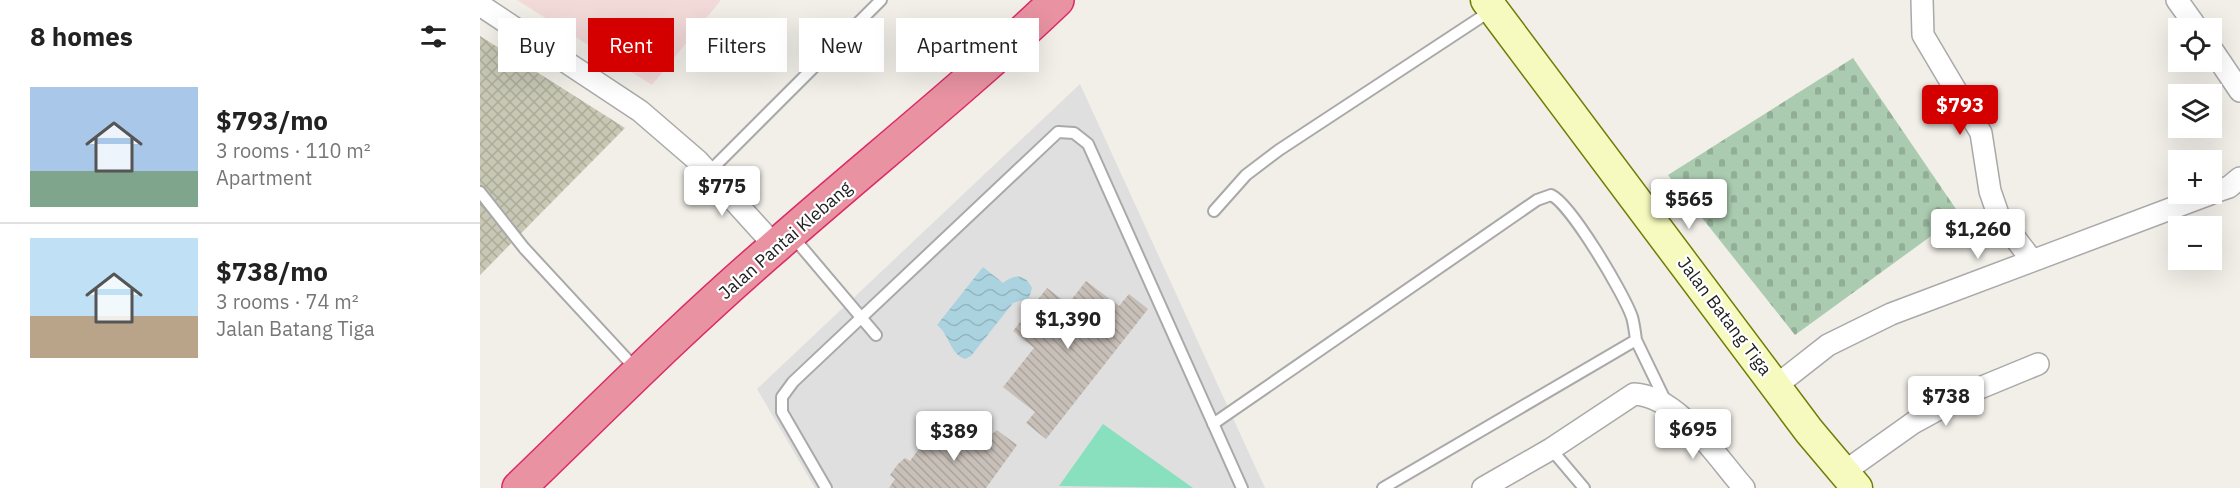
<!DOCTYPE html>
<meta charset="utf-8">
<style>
body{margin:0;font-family:"IBM Plex Sans",sans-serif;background:#f2f2f2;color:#222;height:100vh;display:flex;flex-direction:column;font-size:22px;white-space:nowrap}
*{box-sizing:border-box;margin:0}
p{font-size:20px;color:#767676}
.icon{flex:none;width:33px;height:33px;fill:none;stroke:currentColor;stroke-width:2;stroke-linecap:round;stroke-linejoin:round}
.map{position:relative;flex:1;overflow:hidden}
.sheet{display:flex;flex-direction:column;background:#fff;width:480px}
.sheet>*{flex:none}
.hud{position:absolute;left:18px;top:18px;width:570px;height:54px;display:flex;gap:12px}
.controls{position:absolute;left:1688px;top:18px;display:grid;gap:12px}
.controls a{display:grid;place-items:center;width:54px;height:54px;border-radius:0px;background:#fff;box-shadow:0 6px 24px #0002;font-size:30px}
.price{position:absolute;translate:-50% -51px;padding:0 14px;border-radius:6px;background:#fff;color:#222;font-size:20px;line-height:39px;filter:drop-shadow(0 2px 3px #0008)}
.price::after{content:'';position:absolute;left:50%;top:36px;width:18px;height:14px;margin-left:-9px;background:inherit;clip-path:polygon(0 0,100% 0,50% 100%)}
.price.current{background:#d40000;color:#fff}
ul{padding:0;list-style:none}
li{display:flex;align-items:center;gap:18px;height:150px;padding:0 30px}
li+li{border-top:2px solid #e0e0e0}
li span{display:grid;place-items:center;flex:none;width:168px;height:120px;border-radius:0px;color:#555}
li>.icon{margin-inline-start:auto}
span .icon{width:72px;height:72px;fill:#fffc;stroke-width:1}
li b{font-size:26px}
h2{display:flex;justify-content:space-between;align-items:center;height:72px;padding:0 30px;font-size:26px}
.pill{padding:0 21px;border-radius:0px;background:#fff;box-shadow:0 6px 24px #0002;font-size:21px;line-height:54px}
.pill.current{background:#d40000;color:#fff}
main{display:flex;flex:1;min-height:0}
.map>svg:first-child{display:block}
</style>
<main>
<section class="sheet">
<h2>8 homes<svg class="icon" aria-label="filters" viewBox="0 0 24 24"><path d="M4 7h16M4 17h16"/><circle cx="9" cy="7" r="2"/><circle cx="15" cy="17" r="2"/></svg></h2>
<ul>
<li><span style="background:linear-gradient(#a9c7e8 70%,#7fa58c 0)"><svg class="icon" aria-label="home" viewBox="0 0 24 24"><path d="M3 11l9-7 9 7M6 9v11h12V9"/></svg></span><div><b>$793/mo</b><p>3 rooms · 110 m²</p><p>Apartment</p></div></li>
<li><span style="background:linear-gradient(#bfe0f5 65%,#b9a48a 0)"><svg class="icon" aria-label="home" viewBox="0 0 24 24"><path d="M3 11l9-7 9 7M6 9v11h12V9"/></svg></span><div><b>$738/mo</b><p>3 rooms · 74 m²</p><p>Jalan Batang Tiga</p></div></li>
</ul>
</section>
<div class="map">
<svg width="1760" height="488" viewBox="0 0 1760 488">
<defs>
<pattern id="construction-cross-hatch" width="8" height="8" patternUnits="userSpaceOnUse" patternTransform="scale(1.5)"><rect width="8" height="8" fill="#c7c7b4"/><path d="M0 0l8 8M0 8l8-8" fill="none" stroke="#abab9a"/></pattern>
<pattern id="cemetery-stones" width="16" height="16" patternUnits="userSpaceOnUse" patternTransform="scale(1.5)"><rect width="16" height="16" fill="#aacbaf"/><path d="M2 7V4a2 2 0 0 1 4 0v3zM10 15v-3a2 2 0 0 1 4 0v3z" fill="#92ae96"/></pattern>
<pattern id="water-waves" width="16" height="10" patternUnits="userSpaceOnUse" patternTransform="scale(1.5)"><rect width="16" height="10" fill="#aad3df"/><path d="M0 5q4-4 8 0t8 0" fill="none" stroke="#92b5bf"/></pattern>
<pattern id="building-back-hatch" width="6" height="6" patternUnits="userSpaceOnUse" patternTransform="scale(1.5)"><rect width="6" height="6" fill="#c7bfb8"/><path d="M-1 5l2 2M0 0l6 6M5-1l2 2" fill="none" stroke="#aba49e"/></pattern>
</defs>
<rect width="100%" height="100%" fill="#f2efe9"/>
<path fill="#e0dfdf" d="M600,84l185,404h-450l-58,-99z"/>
<path fill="#f2dad9" d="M37,0h204l-69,85z"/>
<path fill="url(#construction-cross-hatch)" d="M0,36l145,92 -145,147z"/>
<path fill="url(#cemetery-stones)" d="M1373,58l107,157 -165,120 -127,-160z"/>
<path fill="#88e0be" d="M623,424l90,64 -134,-2z"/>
<path fill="url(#water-waves)" d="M503,267l20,16c11,-9 22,-10 29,5l-3,10 -16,5 -42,53 -6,3c-16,-6 -15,-24 -28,-34z"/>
<path fill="url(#building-back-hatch)" d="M606,281l33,25 10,-12 19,15 -102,130 -20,-16 9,-11 -32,-25 31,-39 -21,-17 34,-43 21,16z
M468,421l31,23 18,-14 20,15 -31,43h-97l6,-9 -5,-4 8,-11 7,-6 5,3 11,-15 6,4z"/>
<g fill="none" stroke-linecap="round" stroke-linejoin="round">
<defs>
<path id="lane" d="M229,172l172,-172
M0,192l44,56 112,121
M734,211l32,-36 33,-25 213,-140
M313,237l83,98
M733,424l324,-224 14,-5c20,9 73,99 81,122 2,7 3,15 4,23
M1071,449l33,39
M346,488l-44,-76v-15l11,-15 265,-250 16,1 14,11 154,344
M903,488l253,-148 30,62"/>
<path id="street" d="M1442,0l1,35 58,98 9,58 9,26 32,42
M1697,0l20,28
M0,5l160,106 58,50 77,85
M1731,48l29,43
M1731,193l18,-6 11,-9
M1297,385l51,-40 63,-31 319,-120
M1364,472l69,-49 57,-31 68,-28
M1003,488l68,-39 83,-55c44,2 82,62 110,94"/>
<path id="secondary" d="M1006,0l323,431 48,57"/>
<path id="highway" d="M39,488c85,-82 168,-166 258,-243 93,-82 190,-159 280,-245"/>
</defs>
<use href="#lane" stroke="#a9a9a9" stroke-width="14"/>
<use href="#street" stroke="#a9a9a9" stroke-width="24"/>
<use href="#secondary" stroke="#707d05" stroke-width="33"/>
<use href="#highway" stroke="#dc2a67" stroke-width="36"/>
<use href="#lane" stroke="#fff" stroke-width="10"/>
<use href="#street" stroke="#fff" stroke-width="21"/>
<use href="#secondary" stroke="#f7fabf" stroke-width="30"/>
<use href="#highway" stroke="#e892a2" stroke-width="33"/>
</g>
<g text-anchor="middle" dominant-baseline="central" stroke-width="4.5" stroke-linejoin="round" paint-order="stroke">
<g font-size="18" fill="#222" stroke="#fff">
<text transform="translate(305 240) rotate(-41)">Jalan Pantai Klebang</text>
<text transform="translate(1245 316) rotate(53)">Jalan Batang Tiga</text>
</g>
</g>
</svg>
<div class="controls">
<a><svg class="icon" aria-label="locate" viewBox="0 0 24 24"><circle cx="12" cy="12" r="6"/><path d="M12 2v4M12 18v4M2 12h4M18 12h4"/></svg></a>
<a><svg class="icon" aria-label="layers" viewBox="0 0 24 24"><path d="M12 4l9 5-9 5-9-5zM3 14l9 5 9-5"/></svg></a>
<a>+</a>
<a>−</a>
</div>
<b class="price current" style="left:1480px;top:136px">$793</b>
<b class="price" style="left:242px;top:217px">$775</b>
<b class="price" style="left:1209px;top:230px">$565</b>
<b class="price" style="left:1498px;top:260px">$1,260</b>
<b class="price" style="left:588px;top:350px">$1,390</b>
<b class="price" style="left:1466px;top:427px">$738</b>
<b class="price" style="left:1213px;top:460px">$695</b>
<b class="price" style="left:474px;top:462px">$389</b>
<div class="hud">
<a class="pill">Buy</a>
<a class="pill current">Rent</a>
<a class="pill">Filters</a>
<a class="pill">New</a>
<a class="pill">Apartment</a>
</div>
</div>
</main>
